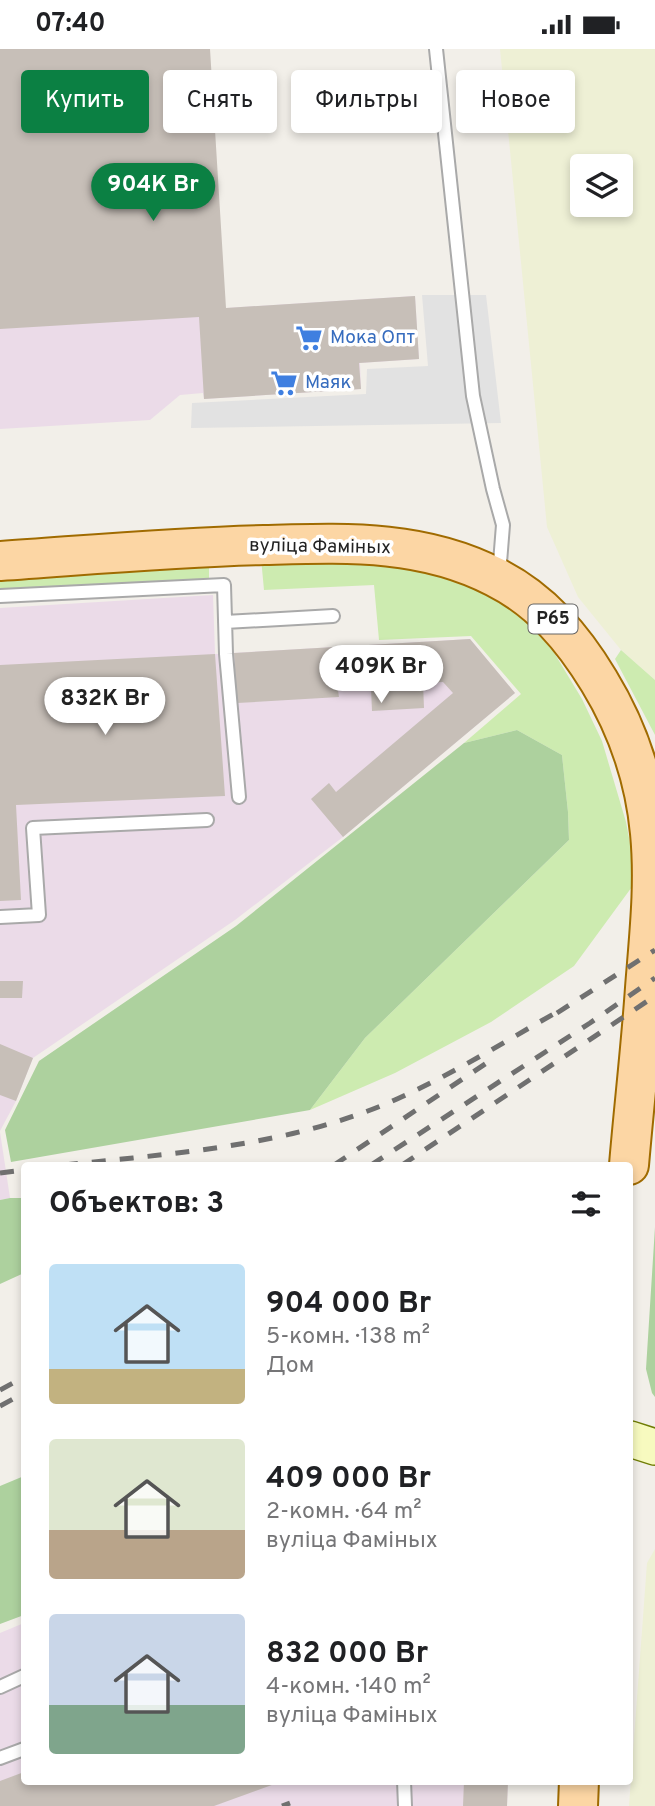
<!DOCTYPE html>
<html lang="ru">
<meta charset="utf-8">
<style>
body{margin:0;font-family:Overpass,sans-serif;background:#f2f2f2;color:#202124;height:100vh;display:flex;flex-direction:column;font-size:26px;white-space:nowrap}
*{box-sizing:border-box;margin:0}
p{font-size:23px;color:#757577}
.icon{flex:none;width:38px;height:38px;fill:none;stroke:currentColor;stroke-width:2;stroke-linecap:round;stroke-linejoin:round}
.map{position:relative;flex:1;overflow:hidden}
.drawer{position:absolute;left:21px;top:1113px;width:612px;height:623px;display:flex;flex-direction:column;background:#fff;border-radius:7px;box-shadow:0 4px 10px #0003}
.drawer>*{flex:none}
.top-card{position:absolute;left:21px;top:21px;width:614px;height:63px;display:flex;gap:14px}
.controls{position:absolute;left:570px;top:105px;display:grid;gap:14px}
.controls a{display:grid;place-items:center;width:63px;height:63px;border-radius:7px;background:#fff;box-shadow:0 4px 10px #0003;font-size:35px}
.price{position:absolute;translate:-50% -60px;padding:0 16px;border-radius:24px;background:#fff;color:#222;font-size:23px;line-height:46px;filter:drop-shadow(0 2px 4px #0008)}
.price::after{content:'';position:absolute;left:50%;top:42px;width:21px;height:16px;margin-left:-10px;background:inherit;clip-path:polygon(0 0,100% 0,50% 100%)}
.price.on{background:#0b8043;color:#fff}
ul{padding:0;list-style:none}
li{display:flex;align-items:center;gap:21px;height:175px;padding:0 28px}
li span{display:grid;place-items:center;flex:none;width:196px;height:140px;border-radius:7px;color:#555}
li>.icon{margin-inline-start:auto}
span .icon{width:84px;height:84px;fill:#fffc;stroke-width:1}
li b{font-size:30px}
h2{display:flex;justify-content:space-between;align-items:center;height:84px;padding:0 28px;font-size:30px}
.pill{padding:0 24px;border-radius:7px;background:#fff;box-shadow:0 4px 10px #0003;font-size:24px;line-height:63px}
.pill.on{background:#0b8043;color:#fff}
.status{display:flex;justify-content:space-between;align-items:center;height:49px;padding:0 35px;background:#fff;direction:ltr}
.status svg{height:19px;fill:currentColor}
.map>svg:first-child{display:block}
</style>
<div class="status"><b>07:40</b><svg viewBox="0 0 49 12"><path d="M0 12V9h3v3zM5 12V6h3v6zM10 12V3h3v9zM15 12V0h3v12zM26 1h20v11H26zM47 4h2v5h-2z"/></svg></div>
<div class="map">
<svg width="655" height="1757" viewBox="0 0 655 1757">
<rect width="100%" height="100%" fill="#f2efe9"/>
<path fill="#ebdbe8" d="M0,0l226,259 189,-12 4,63 -59,4 1,26 -157,10 -1,-6 -23,2 -30,25 -150,9z
M213,546l2,59 255,-15 45,54 -172,144 -108,83 -202,138 -17,43 -16,30v-523z
M0,1083l10,66 -10,2z
M24,1574v158l484,1 -1,24h-507v-173z"/>
<path fill="#eef0d5" fill-rule="evenodd" d="M500,0h155v631l-34,-30 -43,-53 -31,-70zM583,117h38v39h-38z
M655,1500v257h-26l18,-243z"/>
<path fill="#cdebb0" d="M261,509h83l86,12 53,17 33,22 37,42 29,48 20,42 24,81 11,58 -63,86 -83,56 -96,51 -85,37 55,-72 204,-198 -1,-28 -6,-57 -45,-25 -53,13 57,-49 -50,-58 -92,4 -5,-55 -110,5z
M209,513v19l-209,9v-15z
M621,601l34,30v55l-40,-76z"/>
<path fill="#add19e" d="M517,681l45,25 6,57 1,28 -204,198 -55,72 -299,52 -6,-32 34,-69 197,-135 228,-183z
M10,1149h14v75l-24,11v-84z
M655,1178v170l-3,-4 -6,-24z
M24,1427v139l-24,9v-138z"/>
<path fill="#e2e2e2" d="M422,246h64l15,128 -310,5 1,-25 174,-9 1,-25 61,-3z"/>
<path fill="#c7bfb8" d="M0,0h210l16,259 189,-12 4,63 -60,4 2,26 -157,10 -5,-82 -199,12z
M470,590l45,54 -172,144 -32,-38 18,-16 7,9 117,-99 -10,-11 -20,1 1,25 -52,3 -1,-23 -33,2 1,7 -102,6 -3,-50z
M215,605l10,142 -209,9 5,95 -21,1v-236z
M0,932h23l-1,17h-22z
M0,995l33,14 -17,43 -16,-6z
M24,1723v9l256,1 -66,24h-214v-25z
M464,1732h44l-1,25h-44z"/>
<g fill="none" stroke-linecap="round" stroke-linejoin="round">
<defs>
<path id="lane" d="M436,0l37,347 20,93 10,36 -4,50
M0,547l224,-11 2,69 13,143
M225,573l108,-6
M0,868l39,-2 -6,-87 174,-8
M0,1638l24,-11
M0,1709l24,-9
M404,1732l1,25"/>
<path id="secondary" d="M630,1390l25,8"/>
<path id="primary" d="M0,512c88,-6 176,-14 264,-16 81,-2 157,-6 231,32 46,23 78,61 104,104 28,46 46,98 51,152 5,52 -1,103 -5,155 -4,59 -11,118 -16,177
M578,1757l1,-25"/>
</defs>
<use href="#lane" stroke="#a9a9a9" stroke-width="16"/>
<use href="#secondary" stroke="#707d05" stroke-width="38"/>
<use href="#primary" stroke="#a06b00" stroke-width="42"/>
<use href="#lane" stroke="#fff" stroke-width="12"/>
<use href="#secondary" stroke="#f7fabf" stroke-width="35"/>
<use href="#primary" stroke="#fcd6a4" stroke-width="38"/>
<path stroke="#707070" stroke-width="5" stroke-dasharray="14 14" stroke-linecap="butt" d="M557,964l98,-63
M64,1116c113,-12 228,-19 333,-66 58,-26 112,-60 167,-91
M334,1116l157,-105
M371,1116l219,-142 65,-45
M402,1116l253,-169
M0,1124l24,-3
M0,1341l24,-13
M0,1357l24,-13
M282,1757l8,-3"/>
</g>
<defs>
<symbol id="supermarket-bare" viewBox="-9 -9 18 18"><path d="M-6-5.5h2.5l.6 2H6L4.5 2H-2.5L-4.4-4H-6ZM-1.5 3.2a1.3 1.3 0 1 0 .1 0ZM3 3.2a1.3 1.3 0 1 0 .1 0Z" fill="#3f7fe0" stroke="#fff" stroke-width="2.5" paint-order="stroke"/></symbol>
</defs>
<g fill-rule="evenodd">
<use href="#supermarket-bare" x="290" y="270" width="38" height="38"/>
<use href="#supermarket-bare" x="265" y="315" width="38" height="38"/>
</g>
<g text-anchor="middle" dominant-baseline="central" stroke-width="7" stroke-linejoin="round" paint-order="stroke">
<rect fill="#fff" stroke="#646464" stroke-width="2" x="528.5" y="555.5" width="49" height="29" rx="5"/>
<g font-size="18" font-weight="bold" fill="#222">
<text x="553" y="570">Р65</text>
</g>
<g font-size="19" fill="#366cbe" stroke="#fff" text-anchor="start">
<text x="330" y="289">Мока Опт</text>
<text x="305" y="334">Маяк</text>
</g>
<g font-size="19" fill="#222" stroke="#fff">
<text transform="translate(320 498) rotate(1)">вуліца Фаміных</text>
</g>
</g>
</svg>
<div class="controls">
<a><svg class="icon" aria-label="layers" viewBox="0 0 24 24"><path d="M12 4l9 5-9 5-9-5zM3 14l9 5 9-5"/></svg></a>
</div>
<b class="price on" style="left:153px;top:174px">904K Br</b>
<b class="price" style="left:381px;top:656px">409K Br</b>
<b class="price" style="left:105px;top:688px">832K Br</b>
<div class="top-card">
<a class="pill on">Купить</a>
<a class="pill">Снять</a>
<a class="pill">Фильтры</a>
<a class="pill">Новое</a>
</div>
<section class="drawer">
<h2>Объектов: 3<svg class="icon" aria-label="filters" viewBox="0 0 24 24"><path d="M4 7h16M4 17h16"/><circle cx="9" cy="7" r="2"/><circle cx="15" cy="17" r="2"/></svg></h2>
<ul>
<li><span style="background:linear-gradient(#bfe0f5 75%,#c2b280 0)"><svg class="icon" aria-label="home" viewBox="0 0 24 24"><path d="M3 11l9-7 9 7M6 9v11h12V9"/></svg></span><div><b>904 000 Br</b><p>5-комн. · 138 m²</p><p>Дом</p></div></li>
<li><span style="background:linear-gradient(#dfe7d0 65%,#b9a48a 0)"><svg class="icon" aria-label="home" viewBox="0 0 24 24"><path d="M3 11l9-7 9 7M6 9v11h12V9"/></svg></span><div><b>409 000 Br</b><p>2-комн. · 64 m²</p><p>вуліца Фаміных</p></div></li>
<li><span style="background:linear-gradient(#c9d6e8 65%,#7fa58c 0)"><svg class="icon" aria-label="home" viewBox="0 0 24 24"><path d="M3 11l9-7 9 7M6 9v11h12V9"/></svg></span><div><b>832 000 Br</b><p>4-комн. · 140 m²</p><p>вуліца Фаміных</p></div></li>
</ul>
</section>
</div>
